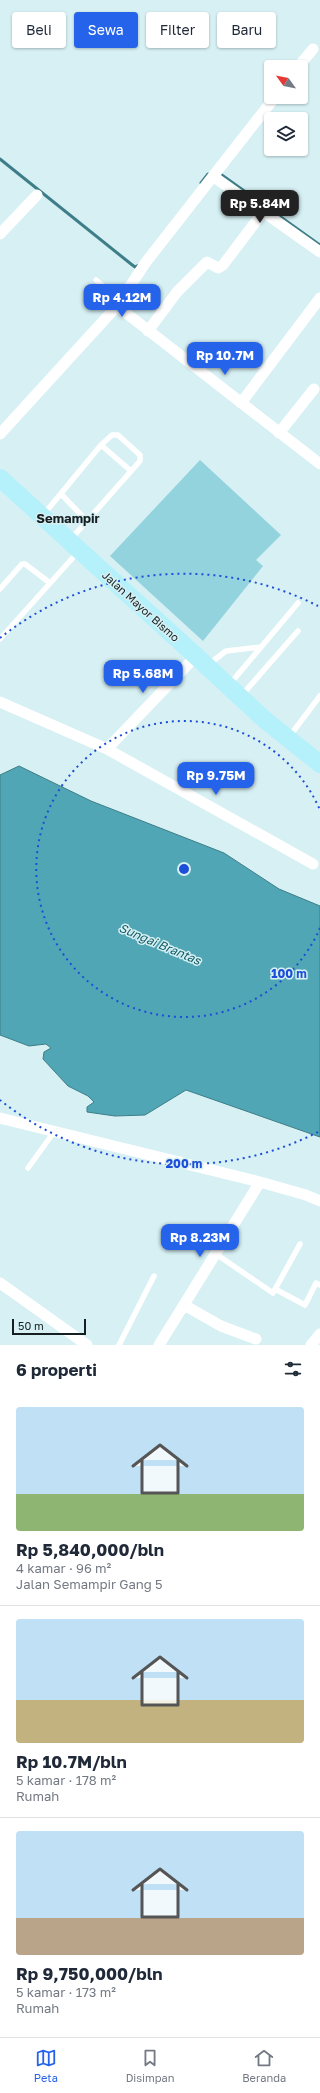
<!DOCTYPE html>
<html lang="id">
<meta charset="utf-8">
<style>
body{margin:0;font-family:"Golos Text",sans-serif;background:#f6f6f7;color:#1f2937;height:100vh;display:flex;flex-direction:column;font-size:15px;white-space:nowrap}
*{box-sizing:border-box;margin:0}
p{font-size:13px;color:#747a83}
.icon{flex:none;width:22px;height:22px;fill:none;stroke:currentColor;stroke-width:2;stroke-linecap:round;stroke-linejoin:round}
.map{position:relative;height:1345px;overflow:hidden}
.panel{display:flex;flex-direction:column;background:#fff;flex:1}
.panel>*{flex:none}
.hud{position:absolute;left:12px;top:12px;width:296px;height:36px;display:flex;gap:8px}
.needle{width:26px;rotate:303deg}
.buttons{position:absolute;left:264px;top:60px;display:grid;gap:8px}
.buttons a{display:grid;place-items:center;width:44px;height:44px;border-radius:4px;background:#fff;box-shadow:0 1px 3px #0004;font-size:20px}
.scale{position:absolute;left:12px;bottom:10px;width:74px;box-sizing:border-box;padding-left:4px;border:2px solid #151f21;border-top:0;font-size:11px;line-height:14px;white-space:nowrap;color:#151f21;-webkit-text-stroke:3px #d6f0f4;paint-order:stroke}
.price{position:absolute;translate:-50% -34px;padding:0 9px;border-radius:8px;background:#2563eb;color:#fff;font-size:13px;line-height:26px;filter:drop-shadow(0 1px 2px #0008)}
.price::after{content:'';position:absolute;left:50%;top:24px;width:12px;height:9px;margin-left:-6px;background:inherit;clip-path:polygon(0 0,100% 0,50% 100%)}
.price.selected{background:#222;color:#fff}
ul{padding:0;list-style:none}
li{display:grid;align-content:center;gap:8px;height:212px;padding:0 16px}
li+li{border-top:1px solid #e0e1e3}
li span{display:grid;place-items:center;height:124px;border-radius:4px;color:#555}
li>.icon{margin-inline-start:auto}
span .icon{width:72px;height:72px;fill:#fffc;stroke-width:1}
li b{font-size:17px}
h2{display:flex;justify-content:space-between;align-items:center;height:48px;padding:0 16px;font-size:17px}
.chip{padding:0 14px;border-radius:4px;background:#fff;box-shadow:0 1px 3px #0004;font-size:14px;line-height:36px}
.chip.selected{background:#2563eb;color:#fff}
.tab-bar{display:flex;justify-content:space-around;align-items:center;height:56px;border-top:1px solid #e0e1e3;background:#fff;font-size:11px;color:#747a83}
.tab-bar a{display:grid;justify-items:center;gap:2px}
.tab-bar .selected{color:#2563eb}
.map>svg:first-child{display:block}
</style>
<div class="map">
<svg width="320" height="1345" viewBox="0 0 320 1345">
<rect width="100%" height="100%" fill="#d6f0f4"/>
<path fill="#93d3de" d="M200,460l81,75 -25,25 7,6 -60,75 -93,-85z"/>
<path fill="#50a6b4" stroke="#3e7e88" d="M19,766l72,35 133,52 55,36 41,17v231l-134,-47 -41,25 -30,1 -28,-4v-5l7,-5 -6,-6 -20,-10 -25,-27 1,-7 7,-4 -5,-4 -17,2 -29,-11v-260z"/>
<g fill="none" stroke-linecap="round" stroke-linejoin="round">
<path stroke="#3e7e88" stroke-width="3" d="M0,159l131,105 4,3 5,-2
M219,173l101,72
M201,183l7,-9"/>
<path stroke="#fff" stroke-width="5.5" d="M96,280l24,21
M101,445l30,26
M61,494l26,27
M44,514l57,-69 11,-10h6l22,20v6l-69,78
M0,589l22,-25h3l25,19
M0,639l78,-87
M209,664l17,-13 35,-4
M230,684l68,-81
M242,695l56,-64
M289,737l31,-41
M28,1168l26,-36
M216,1254l57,39 27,-49
M275,1289l30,16 11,-22 4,2
M119,1345l35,-69"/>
<path stroke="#fff" stroke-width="11" d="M298,67l15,-18
M214,177l106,75
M0,234l37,-39
M117,306l203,158
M148,331l29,-39 30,-30 11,6 5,-3 40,-53
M241,403l79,-105
M279,433l35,-44
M0,434l117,-128 29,-44 129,-165
M0,702l107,47 206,115
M107,749l89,-93
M0,1118l260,64 46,13 14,6
M0,1283l87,62
M184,1305l37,21 35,13
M159,1345l101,-163
M311,1345l9,-11"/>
<path stroke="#b5f1fb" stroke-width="18" d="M0,478l196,178 69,64 55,44"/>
</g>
<g fill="none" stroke="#1d4ed8" stroke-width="2" stroke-dasharray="2 4">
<path d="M320 928A148 148 0 1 1 320 810"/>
<path d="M318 1132A295 295 0 0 1 0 1100M0 638A295 295 0 0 1 318 606"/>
</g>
<g text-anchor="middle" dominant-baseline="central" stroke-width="3" stroke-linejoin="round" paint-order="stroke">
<g font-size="11" fill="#151f21" stroke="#d6f0f4">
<text transform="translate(141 606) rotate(42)">Jalan Mayor Bismo</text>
</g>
<g font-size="12" font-style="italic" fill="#115a65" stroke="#d6f0f4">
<text transform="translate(160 944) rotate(23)">Sungai Brantas</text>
</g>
<g font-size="13" font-weight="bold" fill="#151f21" stroke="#d6f0f4">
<text x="68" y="518">Semampir</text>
</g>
</g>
<circle cx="184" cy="869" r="6" fill="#1d4ed8" stroke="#d6f0f4" stroke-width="2"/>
<g font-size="12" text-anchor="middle" font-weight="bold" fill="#1d4ed8" stroke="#d6f0f4" stroke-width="3" stroke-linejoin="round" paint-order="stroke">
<text x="289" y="978">100 m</text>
<text x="184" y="1168">200 m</text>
</g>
</svg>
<div class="buttons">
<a><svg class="needle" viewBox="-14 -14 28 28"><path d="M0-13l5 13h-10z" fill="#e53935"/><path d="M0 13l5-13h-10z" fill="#747a83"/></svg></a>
<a><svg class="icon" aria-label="layers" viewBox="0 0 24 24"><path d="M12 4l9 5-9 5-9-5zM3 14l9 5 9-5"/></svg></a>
</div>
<div class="scale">50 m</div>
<b class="price selected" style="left:260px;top:224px">Rp 5.84M</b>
<b class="price" style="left:122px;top:318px">Rp 4.12M</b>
<b class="price" style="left:225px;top:376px">Rp 10.7M</b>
<b class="price" style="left:143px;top:694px">Rp 5.68M</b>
<b class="price" style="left:216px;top:796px">Rp 9.75M</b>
<b class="price" style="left:200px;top:1258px">Rp 8.23M</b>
<div class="hud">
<a class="chip">Beli</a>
<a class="chip selected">Sewa</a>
<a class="chip">Filter</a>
<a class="chip">Baru</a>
</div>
</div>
<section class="panel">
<h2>6 properti<svg class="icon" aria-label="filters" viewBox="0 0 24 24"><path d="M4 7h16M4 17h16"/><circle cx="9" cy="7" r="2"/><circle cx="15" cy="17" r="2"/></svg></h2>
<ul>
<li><span style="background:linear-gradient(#bfe0f5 70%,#8fb573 0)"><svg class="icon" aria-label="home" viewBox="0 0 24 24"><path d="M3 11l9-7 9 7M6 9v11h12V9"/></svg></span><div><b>Rp 5,840,000/bln</b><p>4 kamar · 96 m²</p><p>Jalan Semampir Gang 5</p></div></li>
<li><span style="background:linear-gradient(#bfe0f5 65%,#c2b280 0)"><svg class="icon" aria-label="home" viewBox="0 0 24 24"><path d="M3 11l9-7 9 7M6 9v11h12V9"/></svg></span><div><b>Rp 10.7M/bln</b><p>5 kamar · 178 m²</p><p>Rumah</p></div></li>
<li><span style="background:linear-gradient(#bfe0f5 70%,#b9a48a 0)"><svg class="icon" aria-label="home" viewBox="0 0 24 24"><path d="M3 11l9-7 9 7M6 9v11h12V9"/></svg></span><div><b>Rp 9,750,000/bln</b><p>5 kamar · 173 m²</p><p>Rumah</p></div></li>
</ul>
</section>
<nav class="tab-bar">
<a class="selected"><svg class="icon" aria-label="map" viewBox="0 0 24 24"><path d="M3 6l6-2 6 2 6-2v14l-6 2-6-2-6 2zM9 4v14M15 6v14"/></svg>Peta</a>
<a><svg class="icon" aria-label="saved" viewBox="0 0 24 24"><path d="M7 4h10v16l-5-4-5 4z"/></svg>Disimpan</a>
<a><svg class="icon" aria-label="home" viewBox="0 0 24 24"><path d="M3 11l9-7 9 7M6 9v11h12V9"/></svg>Beranda</a>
</nav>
